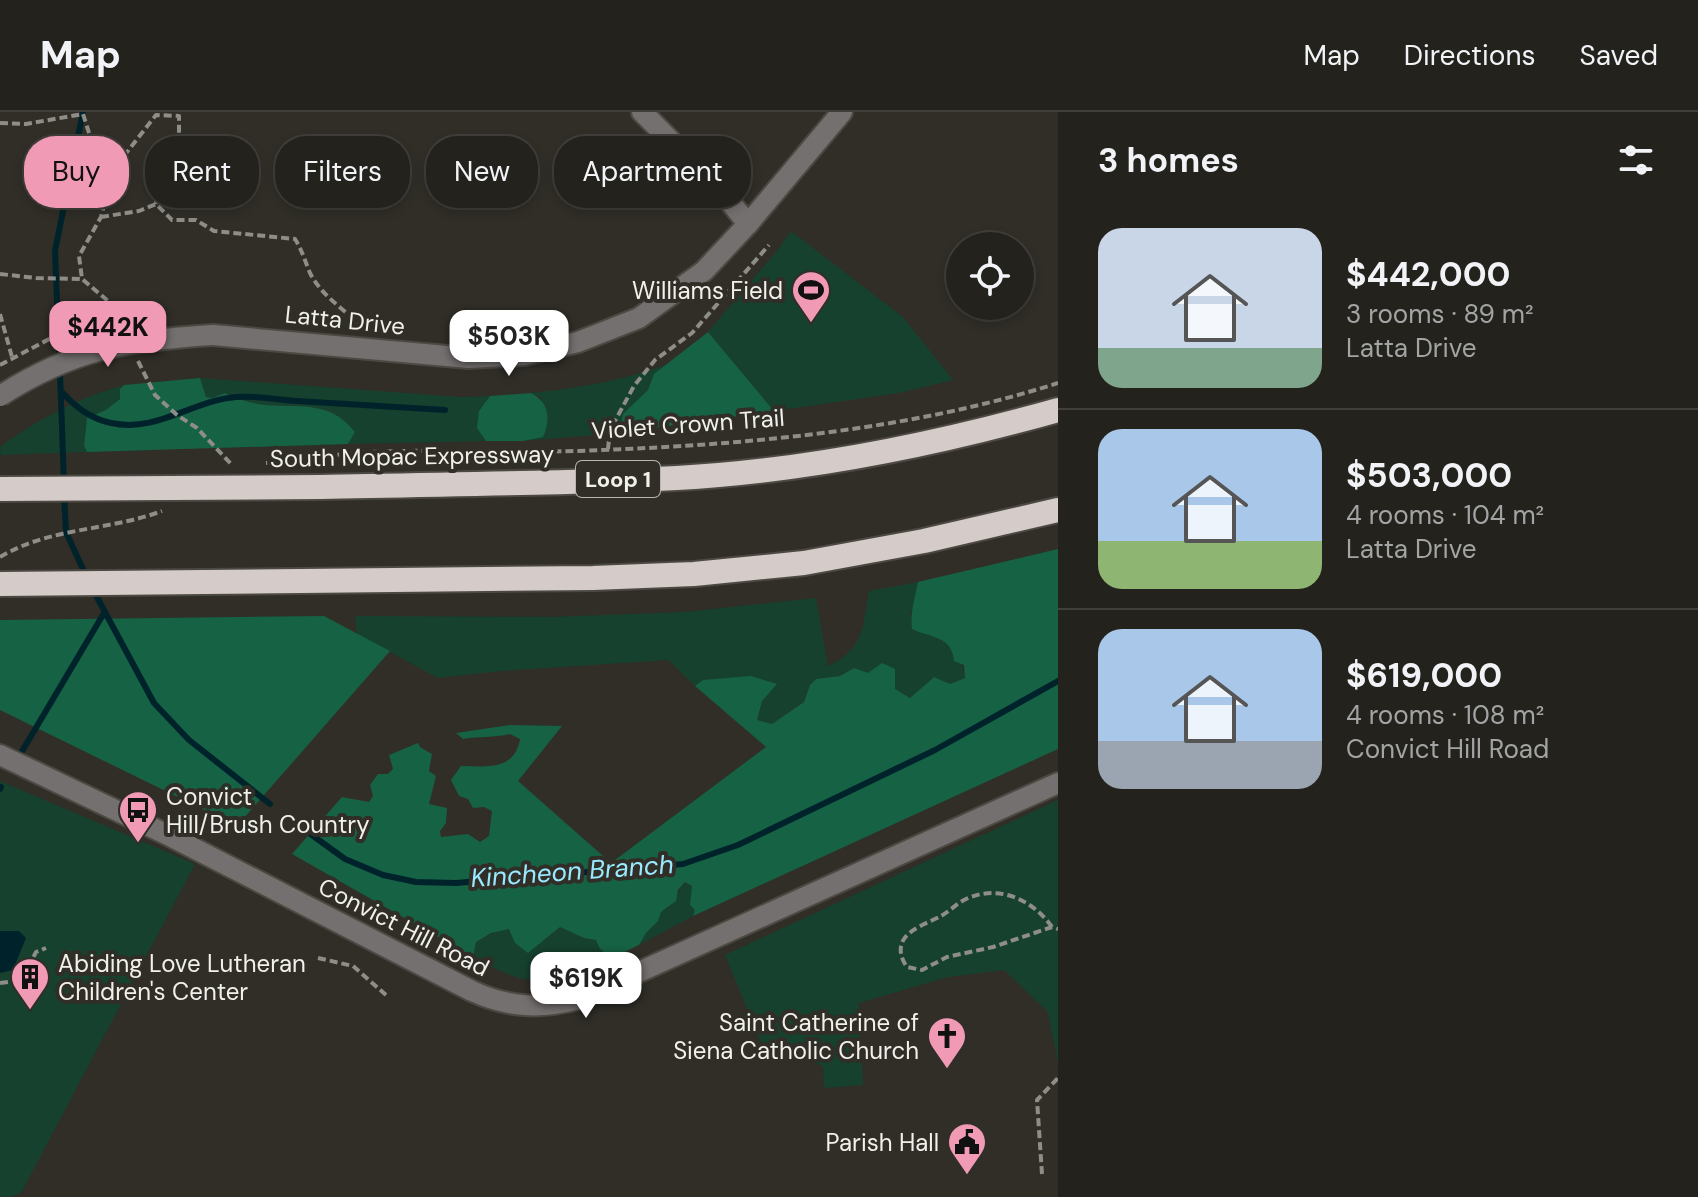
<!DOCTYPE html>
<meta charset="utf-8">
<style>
body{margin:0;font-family:"DM Sans",sans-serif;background:#2c2a26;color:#f1f3f6;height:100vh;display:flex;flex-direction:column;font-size:30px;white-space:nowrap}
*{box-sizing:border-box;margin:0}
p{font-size:26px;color:#a3a4a4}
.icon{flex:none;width:44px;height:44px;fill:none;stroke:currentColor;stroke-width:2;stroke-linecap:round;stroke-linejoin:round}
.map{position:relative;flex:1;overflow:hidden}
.sheet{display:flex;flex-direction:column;background:#24221d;width:640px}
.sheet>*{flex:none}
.banner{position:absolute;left:24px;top:24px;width:760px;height:72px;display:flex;gap:16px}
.controls{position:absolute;left:946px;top:120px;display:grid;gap:16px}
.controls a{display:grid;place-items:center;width:88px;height:88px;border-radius:50%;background:#24221d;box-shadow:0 4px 12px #0003,0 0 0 2px #413f3b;font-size:40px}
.price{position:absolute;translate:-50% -68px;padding:0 18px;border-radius:16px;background:#fff;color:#222;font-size:26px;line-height:52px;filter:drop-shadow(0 2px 4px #0008)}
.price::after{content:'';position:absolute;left:50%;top:48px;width:24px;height:18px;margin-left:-12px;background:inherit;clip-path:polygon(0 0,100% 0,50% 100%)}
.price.selected{background:#f09ab6;color:#111}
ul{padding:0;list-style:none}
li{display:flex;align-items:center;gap:24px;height:200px;padding:0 40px}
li+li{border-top:2px solid #413f3b}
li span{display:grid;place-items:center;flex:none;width:224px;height:160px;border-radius:24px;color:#555}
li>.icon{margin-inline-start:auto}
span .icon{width:96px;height:96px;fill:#fffc;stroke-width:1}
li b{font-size:34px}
h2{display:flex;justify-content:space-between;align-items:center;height:96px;padding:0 40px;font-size:34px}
.pill{padding:0 28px;border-radius:32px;background:#24221d;box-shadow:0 4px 12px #0003,0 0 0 2px #413f3b;font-size:28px;line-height:72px}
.pill.selected{background:#f09ab6;color:#111}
header{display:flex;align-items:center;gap:48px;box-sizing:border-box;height:112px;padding:0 40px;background:#24221d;border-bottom:2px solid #413f3b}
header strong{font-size:38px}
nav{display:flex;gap:44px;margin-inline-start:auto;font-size:28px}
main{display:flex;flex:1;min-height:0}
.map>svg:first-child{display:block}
</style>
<header>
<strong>Map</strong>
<nav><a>Map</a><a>Directions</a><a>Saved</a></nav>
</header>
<main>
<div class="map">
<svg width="1058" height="1085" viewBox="0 0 1058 1085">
<rect width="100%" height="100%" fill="#302e27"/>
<path fill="#16412e" d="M791,119l112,86 50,63 -54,13 -125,18 -66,-79 68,-80z
M668,252c-14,11 -11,14 -20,26 -15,20 -23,14 -29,43l-96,8 8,-2 11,-41 -11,-5c49,-5 90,-12 137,-29z
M200,266l261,19 29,-1c-13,18 -17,25 -4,45l-138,3 7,-12c-29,-38 -67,-20 -106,-30 -8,-1 -16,-6 -24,-9l-13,5 -6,-1z
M124,273l-4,4v10l-14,11 -19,8 -3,28 3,6 -87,3 1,-9c41,-29 75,-47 123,-61z
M918,470l-3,23 -5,9c22,19 52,33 55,64l-16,6 -15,-7 -24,21 -56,-30 -14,8 -24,3 -6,6 -6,17 -32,22 -15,-4 5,-19 -59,-21 -8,6 -27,-26 -167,11 -63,7 -81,-44 -2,-18 197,1 133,-5 131,-14 12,68c36,-17 35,-39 41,-75z
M0,669l195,83 -174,329 -11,4h-10z
M1058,688v263l-10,-51 -44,-42 -56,7 -89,26 4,82 -39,3 -1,-22 -61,-21 -37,-90z
M685,770l7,4 4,24 -3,6 -54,29 7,-12 7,-6 7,-15 9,-5z
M560,815l24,11 13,2 3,9 12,9c-24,10 -53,24 -80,22 -21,-1 -41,-14 -59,-23l3,-15c31,-19 35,-13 67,-1z"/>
<path fill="#166244" d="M708,220l66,79 -155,22 4,-19 25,-24 6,-16z
M200,266l6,19 6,1 13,-5c7,3 16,7 24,9 39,10 77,-8 106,30l-7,12 -261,8 -3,-6 3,-28 19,-8 14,-11v-10l4,-4z
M531,281c18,9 20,26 12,44l-20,4h-37l-9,-13 2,-17 11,-15z
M1058,437v200l-365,167 2,-6 -5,-5 2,-19 -7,-4 -7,8 -2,11 -15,11 -3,9 -12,12 -7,12 -27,13 -12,-9 -4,-9 -12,-2 -24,-11 -32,26 -13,-10 -6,-14 -18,4 -15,9 -3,15 -181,-103 50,-57 27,5 4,-6 -3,-11 8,-11h10l5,-5 -4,-14 29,-12 2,4 12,7 -3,17 7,5 -7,28 18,4 -1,15 -6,8 1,6 27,-3 12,8 9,-6 3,-25 -8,-4 -11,1 -5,-9 -9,-3 -8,-16 10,-14c26,1 54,4 59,-27l-10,-5c-16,4 -31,2 -47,5l-7,-6 54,-8 52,1 -44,55 93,82 155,-116 -71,-61 8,-6 48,-4 26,8 -15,17 -5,19 15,4 32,-22 6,-17 6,-6 24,-3 14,-8 14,5 14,-10 13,6v20l15,9 24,-21 16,7 15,-6 -1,-13 -10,-4c-2,-25 -23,-23 -42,-32 -2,-16 3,-31 6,-47z
M324,504l66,35 -153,175 -237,-116v-90z"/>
<path fill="#00232b" d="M0,819h19l7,7 -13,32 -13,3z"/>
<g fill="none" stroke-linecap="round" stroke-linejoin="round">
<path stroke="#00232b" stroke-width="6" d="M59,239l-4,-100 28,-139
M60,261l4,110
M61,279c13,15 30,28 50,32 46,10 80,-22 125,-26 19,-2 42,3 61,4 49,3 99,6 148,9
M64,382l2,38 21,46
M92,476l62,115 35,37 81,64
M21,641l83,-140
M0,677l1,-2
M298,713l47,34 38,16 33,7 40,1 227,-19 55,-19 197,-95 123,-69"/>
<defs>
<path id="minor" d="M642,0l80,80 26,32"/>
<path id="tertiary" d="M213,223l256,23 55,-3 54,-13 61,-24 65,-47 44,-47 94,-112
M0,643l172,82 300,154c37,17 68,18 107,8l479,-216"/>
<path id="motorway" d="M320,375c119,-3 238,-3 357,-9 129,-7 257,-33 381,-68
M0,472l593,-6 101,-4 110,-11 120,-22 134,-31"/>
</defs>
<use href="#minor" stroke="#4b4942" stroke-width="24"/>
<use href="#tertiary" stroke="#4b4942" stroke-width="24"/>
<use href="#motorway" stroke="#4b4942" stroke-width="28"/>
<path stroke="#8f8d87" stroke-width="4" stroke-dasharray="8 4" stroke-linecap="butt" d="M0,11l26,1 57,-10 14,44 14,20 -10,39 -22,39 3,23 38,32 5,16
M112,65l8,-16 36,-46 23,1v33l-19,13 -4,42
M101,105l38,-6 17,-7 16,16h24l18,11 81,8c7,11 10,22 15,34 11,22 35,38 54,54
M0,162l36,4 46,1
M0,202l12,43
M138,249l17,34 22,20 20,13 35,37
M0,253l55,-29 33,-10 9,4
M608,337l2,-19 24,-44 21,-26 37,-27 77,-88
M266,351c34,-3 68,-9 102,-11 69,-3 138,1 206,-1 159,-5 332,-19 484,-68
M0,445c50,-30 109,-26 162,-46
M1052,815c-20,-28 -54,-43 -86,-28 -9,4 -16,12 -25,17 -11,6 -30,12 -37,23 -6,9 -3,20 3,28l15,3 25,-13 46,-10 59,-20 6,2
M318,846l35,8 33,29
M0,871l22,-3 14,-28 10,-4
M1042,1062l-5,-74 21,-22"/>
<use href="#minor" stroke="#74706f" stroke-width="20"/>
<use href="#tertiary" stroke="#74706f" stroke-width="20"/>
<use href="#motorway" stroke="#d5cbc9" stroke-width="24"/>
<defs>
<path id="tertiary-bridge" d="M0,284c73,-47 129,-56 213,-61"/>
<path id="motorway-bridge" d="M0,377l320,-2"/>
</defs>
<use href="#tertiary-bridge" stroke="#4b4942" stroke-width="24" stroke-linecap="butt"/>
<use href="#motorway-bridge" stroke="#4b4942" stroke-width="28" stroke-linecap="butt"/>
<use href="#tertiary-bridge" stroke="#74706f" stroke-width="20"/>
<use href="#motorway-bridge" stroke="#d5cbc9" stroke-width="24"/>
</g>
<defs>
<symbol id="stadium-pin" viewBox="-11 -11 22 30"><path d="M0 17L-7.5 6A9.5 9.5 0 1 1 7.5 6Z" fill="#f09ab6" stroke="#302e27"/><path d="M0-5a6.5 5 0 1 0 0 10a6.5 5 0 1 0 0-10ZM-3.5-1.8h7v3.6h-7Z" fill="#111"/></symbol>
<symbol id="bus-pin" viewBox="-11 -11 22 30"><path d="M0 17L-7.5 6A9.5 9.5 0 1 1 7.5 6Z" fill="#f09ab6" stroke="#302e27"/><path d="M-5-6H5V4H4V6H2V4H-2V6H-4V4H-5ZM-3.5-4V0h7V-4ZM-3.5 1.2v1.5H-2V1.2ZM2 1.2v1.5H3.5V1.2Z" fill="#111"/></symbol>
<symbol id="building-pin" viewBox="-11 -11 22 30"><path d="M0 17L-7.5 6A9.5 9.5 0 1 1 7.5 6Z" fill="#f09ab6" stroke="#302e27"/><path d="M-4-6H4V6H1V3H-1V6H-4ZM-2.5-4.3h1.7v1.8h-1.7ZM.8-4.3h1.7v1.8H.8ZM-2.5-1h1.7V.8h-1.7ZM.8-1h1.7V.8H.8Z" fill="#111"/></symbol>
<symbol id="church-pin" viewBox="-11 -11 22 30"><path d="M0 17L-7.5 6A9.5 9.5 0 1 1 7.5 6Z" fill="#f09ab6" stroke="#302e27"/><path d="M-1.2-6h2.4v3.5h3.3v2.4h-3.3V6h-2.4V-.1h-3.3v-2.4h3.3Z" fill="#111"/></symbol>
<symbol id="civic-pin" viewBox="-11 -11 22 30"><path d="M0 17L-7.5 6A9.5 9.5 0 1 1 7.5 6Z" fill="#f09ab6" stroke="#302e27"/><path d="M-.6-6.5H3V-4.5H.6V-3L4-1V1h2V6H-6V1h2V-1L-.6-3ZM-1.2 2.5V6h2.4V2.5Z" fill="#111"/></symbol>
</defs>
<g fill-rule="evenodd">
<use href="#stadium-pin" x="789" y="156" width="44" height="60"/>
<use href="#bus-pin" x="116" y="676" width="44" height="60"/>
<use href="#building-pin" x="8" y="843" width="44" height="60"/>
<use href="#church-pin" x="925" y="902" width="44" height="60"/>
<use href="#civic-pin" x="945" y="1008" width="44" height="60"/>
</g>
<g text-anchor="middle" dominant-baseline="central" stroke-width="8" stroke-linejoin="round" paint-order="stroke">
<rect fill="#302e27" stroke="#b7b6b0" stroke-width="2" x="576" y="349" width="84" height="36" rx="6"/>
<g font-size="22" font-weight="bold" fill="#f1f0eb">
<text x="618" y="367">Loop 1</text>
</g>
<g font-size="24" fill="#f1f0eb" stroke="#302e27" text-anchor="end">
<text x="783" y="178">Williams Field</text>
<text x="166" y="684" text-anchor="start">Convict<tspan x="166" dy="28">Hill/Brush Country</tspan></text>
<text x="58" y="851" text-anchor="start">Abiding Love Lutheran<tspan x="58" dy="28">Children's Center</tspan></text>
<text x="919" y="910">Saint Catherine of<tspan x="919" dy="28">Siena Catholic Church</tspan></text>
<text x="939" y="1030">Parish Hall</text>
</g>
<g font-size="24" fill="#f1f0eb" stroke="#302e27">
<text transform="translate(345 208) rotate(6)">Latta Drive</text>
<text transform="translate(688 312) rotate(-4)">Violet Crown Trail</text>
<text transform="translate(412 344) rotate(-1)">South Mopac Expressway</text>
<text transform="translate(404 815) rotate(27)">Convict Hill Road</text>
</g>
<g font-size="26" font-style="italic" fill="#99eaff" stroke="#302e27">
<text transform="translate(572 759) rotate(-4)">Kincheon Branch</text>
</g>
</g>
</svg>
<div class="controls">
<a><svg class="icon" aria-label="locate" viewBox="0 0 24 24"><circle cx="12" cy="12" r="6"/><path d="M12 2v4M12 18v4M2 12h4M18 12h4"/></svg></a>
</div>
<b class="price selected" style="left:108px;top:257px">$442K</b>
<b class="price" style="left:509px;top:266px">$503K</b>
<b class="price" style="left:586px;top:908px">$619K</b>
<div class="banner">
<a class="pill selected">Buy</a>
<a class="pill">Rent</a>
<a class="pill">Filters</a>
<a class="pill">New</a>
<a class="pill">Apartment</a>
</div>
</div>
<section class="sheet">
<h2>3 homes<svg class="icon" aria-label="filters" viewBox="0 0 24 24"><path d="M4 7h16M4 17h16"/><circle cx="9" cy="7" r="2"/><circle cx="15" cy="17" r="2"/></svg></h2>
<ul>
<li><span style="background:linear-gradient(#c9d6e8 75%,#7fa58c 0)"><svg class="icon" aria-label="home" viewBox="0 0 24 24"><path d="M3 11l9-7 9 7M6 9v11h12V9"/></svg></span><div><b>$442,000</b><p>3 rooms · 89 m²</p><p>Latta Drive</p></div></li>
<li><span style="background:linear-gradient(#a9c7e8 70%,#8fb573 0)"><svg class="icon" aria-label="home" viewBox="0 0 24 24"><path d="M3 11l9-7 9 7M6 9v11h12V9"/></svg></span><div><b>$503,000</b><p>4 rooms · 104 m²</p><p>Latta Drive</p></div></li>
<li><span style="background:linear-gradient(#a9c7e8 70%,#9aa5b1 0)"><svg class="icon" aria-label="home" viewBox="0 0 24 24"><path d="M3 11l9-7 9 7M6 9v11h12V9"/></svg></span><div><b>$619,000</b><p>4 rooms · 108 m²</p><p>Convict Hill Road</p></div></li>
</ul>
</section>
</main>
